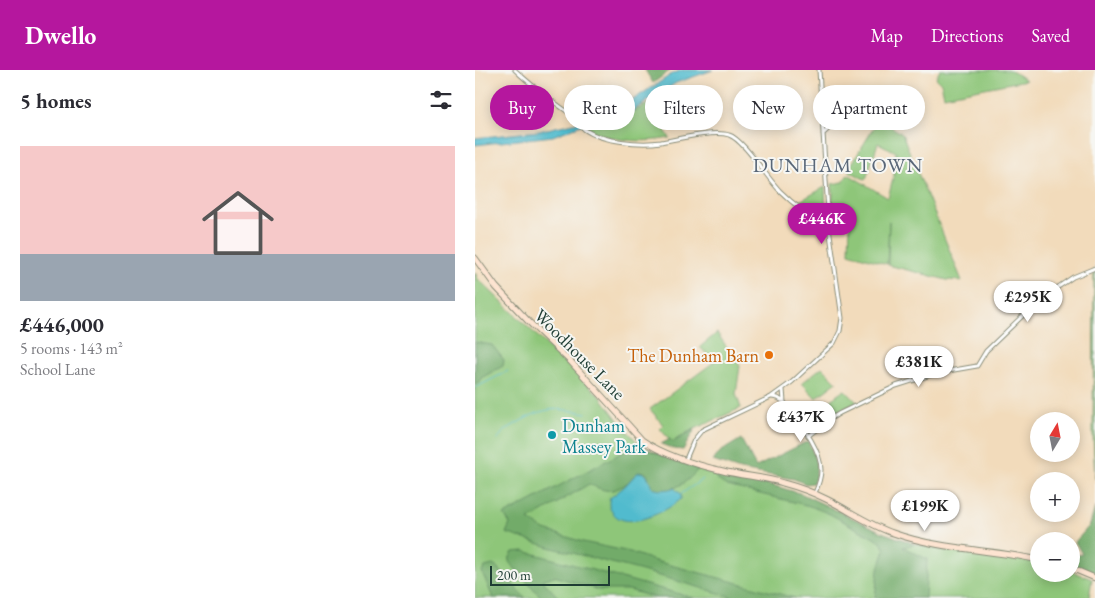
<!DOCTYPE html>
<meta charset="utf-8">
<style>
body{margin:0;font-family:"EB Garamond",serif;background:#f7f7f7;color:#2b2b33;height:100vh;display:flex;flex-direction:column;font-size:19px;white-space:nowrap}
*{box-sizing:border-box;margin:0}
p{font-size:16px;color:#7c7c81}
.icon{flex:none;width:28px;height:28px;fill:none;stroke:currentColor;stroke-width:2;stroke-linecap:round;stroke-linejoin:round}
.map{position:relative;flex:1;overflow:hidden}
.panel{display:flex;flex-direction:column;background:#fff;width:475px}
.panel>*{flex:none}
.top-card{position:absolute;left:15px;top:15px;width:475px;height:45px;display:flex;gap:10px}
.needle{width:32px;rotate:10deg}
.fabs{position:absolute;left:555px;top:342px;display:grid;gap:10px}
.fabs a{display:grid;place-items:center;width:50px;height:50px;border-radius:50%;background:#fff;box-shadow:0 2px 12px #0003;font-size:25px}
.scale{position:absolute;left:15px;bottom:12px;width:120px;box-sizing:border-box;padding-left:5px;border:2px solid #1f3d34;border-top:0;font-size:14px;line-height:18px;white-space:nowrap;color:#1f3d34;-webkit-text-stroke:4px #f6f6f2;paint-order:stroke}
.price{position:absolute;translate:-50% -42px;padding:0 11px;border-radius:18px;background:#fff;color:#222;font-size:16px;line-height:32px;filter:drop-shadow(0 1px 2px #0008)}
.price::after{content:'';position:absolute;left:50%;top:30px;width:15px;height:11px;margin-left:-8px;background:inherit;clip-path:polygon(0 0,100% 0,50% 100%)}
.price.on{background:#b5179e;color:#fff}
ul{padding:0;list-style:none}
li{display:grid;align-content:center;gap:10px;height:265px;padding:0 20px}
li+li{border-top:1px solid #e1e1e2}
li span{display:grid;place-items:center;height:155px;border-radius:0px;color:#555}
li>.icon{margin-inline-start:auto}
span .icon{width:90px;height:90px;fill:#fffc;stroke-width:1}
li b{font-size:21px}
h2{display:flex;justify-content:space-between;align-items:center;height:60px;padding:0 20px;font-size:21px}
.pill{padding:0 18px;border-radius:22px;background:#fff;box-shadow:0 2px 12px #0003;font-size:18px;line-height:45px}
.pill.on{background:#b5179e;color:#fff}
header{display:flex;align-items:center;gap:30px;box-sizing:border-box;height:70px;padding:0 25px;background:#b5179e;color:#fff}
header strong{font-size:24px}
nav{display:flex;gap:28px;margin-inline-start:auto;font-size:18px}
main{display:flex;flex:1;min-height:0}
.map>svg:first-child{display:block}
</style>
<header>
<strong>Dwello</strong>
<nav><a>Map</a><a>Directions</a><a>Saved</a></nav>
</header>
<main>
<section class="panel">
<h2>5 homes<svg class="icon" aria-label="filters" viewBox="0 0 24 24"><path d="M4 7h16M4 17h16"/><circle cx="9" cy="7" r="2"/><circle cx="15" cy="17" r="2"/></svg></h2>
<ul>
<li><span style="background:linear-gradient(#f6c9c9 70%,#9aa5b1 0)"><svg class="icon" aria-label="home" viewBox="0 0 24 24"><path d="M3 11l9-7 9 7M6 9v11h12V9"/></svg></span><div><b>£446,000</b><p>5 rooms · 143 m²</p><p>School Lane</p></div></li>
</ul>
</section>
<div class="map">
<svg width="620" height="528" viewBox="0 0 620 528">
<rect width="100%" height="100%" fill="#f6f6f2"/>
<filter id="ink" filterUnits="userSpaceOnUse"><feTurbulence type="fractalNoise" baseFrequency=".02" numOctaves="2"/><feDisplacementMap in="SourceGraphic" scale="10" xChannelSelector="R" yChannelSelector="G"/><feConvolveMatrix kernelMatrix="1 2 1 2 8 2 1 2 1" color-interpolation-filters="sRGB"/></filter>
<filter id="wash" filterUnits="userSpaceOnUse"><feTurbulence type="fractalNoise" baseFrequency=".0096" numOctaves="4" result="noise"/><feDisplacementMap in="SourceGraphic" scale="20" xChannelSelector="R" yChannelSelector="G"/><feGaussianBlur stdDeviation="1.12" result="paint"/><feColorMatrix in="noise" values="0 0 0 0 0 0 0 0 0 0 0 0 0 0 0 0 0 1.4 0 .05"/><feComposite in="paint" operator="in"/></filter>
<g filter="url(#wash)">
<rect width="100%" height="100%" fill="#f2dbbb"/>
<path fill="#8ec679" stroke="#568256" d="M465,0h70l16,10 -82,16 -3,-13 -5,-5z
M173,34l22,34c-27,5 -59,4 -84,-10l1,-3 3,-1 27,-4z
M404,49l22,14 2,3 59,145 -15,-1 -59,-15 1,-44 -2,43 -38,-11 1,-34 -19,-1 2,-25 -1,-9 11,-2 5,-8 40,24 6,-23 2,-23 -18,-9 -12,36 -4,-1 -14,-8z
M350,117l1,33c-11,0 -20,-11 -28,-18z
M619,200h1v209l-2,-43z
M0,202l3,7 122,117 21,28 20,22 74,30 46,6 41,12 82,39 31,11 26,6 70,7 28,6v11h32v-3l3,1 18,7 -3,19h-614z
M242,263l23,33 -4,28 5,14 -53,24 -16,10 -12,-13 3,-4 -13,-16 64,-47 -14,-15z
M347,297l15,15 -21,16 -14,-15z
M370,320l12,12 -27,13 -2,-2c-1,-12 7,-17 17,-23z"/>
<path fill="#72ab69" stroke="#48744e" d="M170,0h26l-18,13z
M0,272l17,3 12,15 -1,6 -22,12 -3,6h-3z
M220,359l-12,21 -9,-1 -13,-5 9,-5 3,3z
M266,369l15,28 52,-26c6,13 12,28 5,42l-7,1 -12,-5 -54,-9 -27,-9 7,-9z
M163,374l3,3 57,22c-9,13 -32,29 -48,17 -1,-3 -1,-9 -3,-12 -8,-8 -15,5 -20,9 -3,3 -10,6 -14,7 -8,2 -17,-3 -24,-6l-60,36 16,10 38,12 47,10 25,9 140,37h-59l-97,-28 -90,-23 -43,-14 4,-9 -6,-9z
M240,406l46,6 41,12 82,39 31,11 -12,3 24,12 -2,39h-50l3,-27 7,-21 -4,-8 -51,-28 -20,-8 -83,-20 -8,-5z
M620,437v67l-24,-10v-7l11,-3 -7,-12 15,-17z
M49,481l170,47h-38l-27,-8h-31l-44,-14 -12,4 17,18h-17l-33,-36 1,-5 3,-5z
M18,495l6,4 26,29h-32l-11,-26 3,-5z"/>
<path fill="#51bbce" stroke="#387c81" d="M207,0h31l-37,13 -45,29 -21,8 -24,3 -33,13 -78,9v-7l63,-7 40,-9 50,-19 44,-29z
M165,402c17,3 0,24 34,16l7,6v5c-13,12 -55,33 -68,14 -4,-5 -5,-9 -3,-15l14,-11 12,-13z"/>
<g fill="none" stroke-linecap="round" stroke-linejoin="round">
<path stroke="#51bbce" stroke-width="1" d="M0,318l33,-17
M23,369c5,-9 13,-12 21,-17 28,-16 36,-14 67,-9
M206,424l22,-15"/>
</g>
</g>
<g filter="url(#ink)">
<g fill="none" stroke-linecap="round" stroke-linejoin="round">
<defs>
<path id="minor" d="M40,0c18,17 37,31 57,45 5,3 7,10 12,14 17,13 57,16 77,13 17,-3 53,-12 68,-7 14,4 39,44 51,56 14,14 31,26 49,36
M348,64l39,-36 13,-6
M308,319l1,13
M297,327l6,1 6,4c13,18 37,45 37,68 0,8 -3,16 -6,23
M333,366l22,-17 10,-6 56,-27 41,-13 40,-7 9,-15 53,-51 34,-23 22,-9
M211,389l8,-19 8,-10 69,-33 21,-15 42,-39 6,-12 2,-13 -13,-91 -10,-157"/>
<path id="secondary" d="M0,188l21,29 33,35 42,40 71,78c23,16 55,25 81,31 20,5 41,6 60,12 15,4 29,9 43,16 23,11 43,26 67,34 48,17 97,16 146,27
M596,498l24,10"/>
</defs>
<use href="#minor" stroke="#888c78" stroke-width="5"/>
<use href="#secondary" stroke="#888c78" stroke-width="7"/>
<use href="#minor" stroke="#fff" stroke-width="3"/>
<use href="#secondary" stroke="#fde4d1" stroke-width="5"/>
</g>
</g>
<circle fill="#e8710a" stroke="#f6f6f2" stroke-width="2" cx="294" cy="285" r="5"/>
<circle fill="#0f9aa8" stroke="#f6f6f2" stroke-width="2" cx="77" cy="365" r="5"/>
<g text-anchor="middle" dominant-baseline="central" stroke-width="4" stroke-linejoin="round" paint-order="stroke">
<g font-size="18" fill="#1f3d34" stroke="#f6f6f2">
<text transform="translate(105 284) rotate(45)">Woodhouse Lane</text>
</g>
<g font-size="18" fill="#c56008" stroke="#f6f6f2" text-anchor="end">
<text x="284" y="285">The Dunham Barn</text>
</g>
<g font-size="18" fill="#0d838f" stroke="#f6f6f2" text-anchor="start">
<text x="87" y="355">Dunham<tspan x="87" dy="21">Massey Park</tspan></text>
</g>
<g font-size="20" letter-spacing="1" fill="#596778" stroke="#f6f6f2">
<text x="363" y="95">DUNHAM TOWN</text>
</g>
</g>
</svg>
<div class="fabs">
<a><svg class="needle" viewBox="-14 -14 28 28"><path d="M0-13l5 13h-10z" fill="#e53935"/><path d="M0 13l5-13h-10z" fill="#7c7c81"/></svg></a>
<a>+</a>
<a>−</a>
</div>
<div class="scale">200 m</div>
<b class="price on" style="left:347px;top:175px">£446K</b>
<b class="price" style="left:553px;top:253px">£295K</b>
<b class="price" style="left:444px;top:318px">£381K</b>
<b class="price" style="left:326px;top:373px">£437K</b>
<b class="price" style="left:450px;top:462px">£199K</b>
<div class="top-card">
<a class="pill on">Buy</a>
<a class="pill">Rent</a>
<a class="pill">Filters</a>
<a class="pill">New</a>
<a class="pill">Apartment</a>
</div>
</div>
</main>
